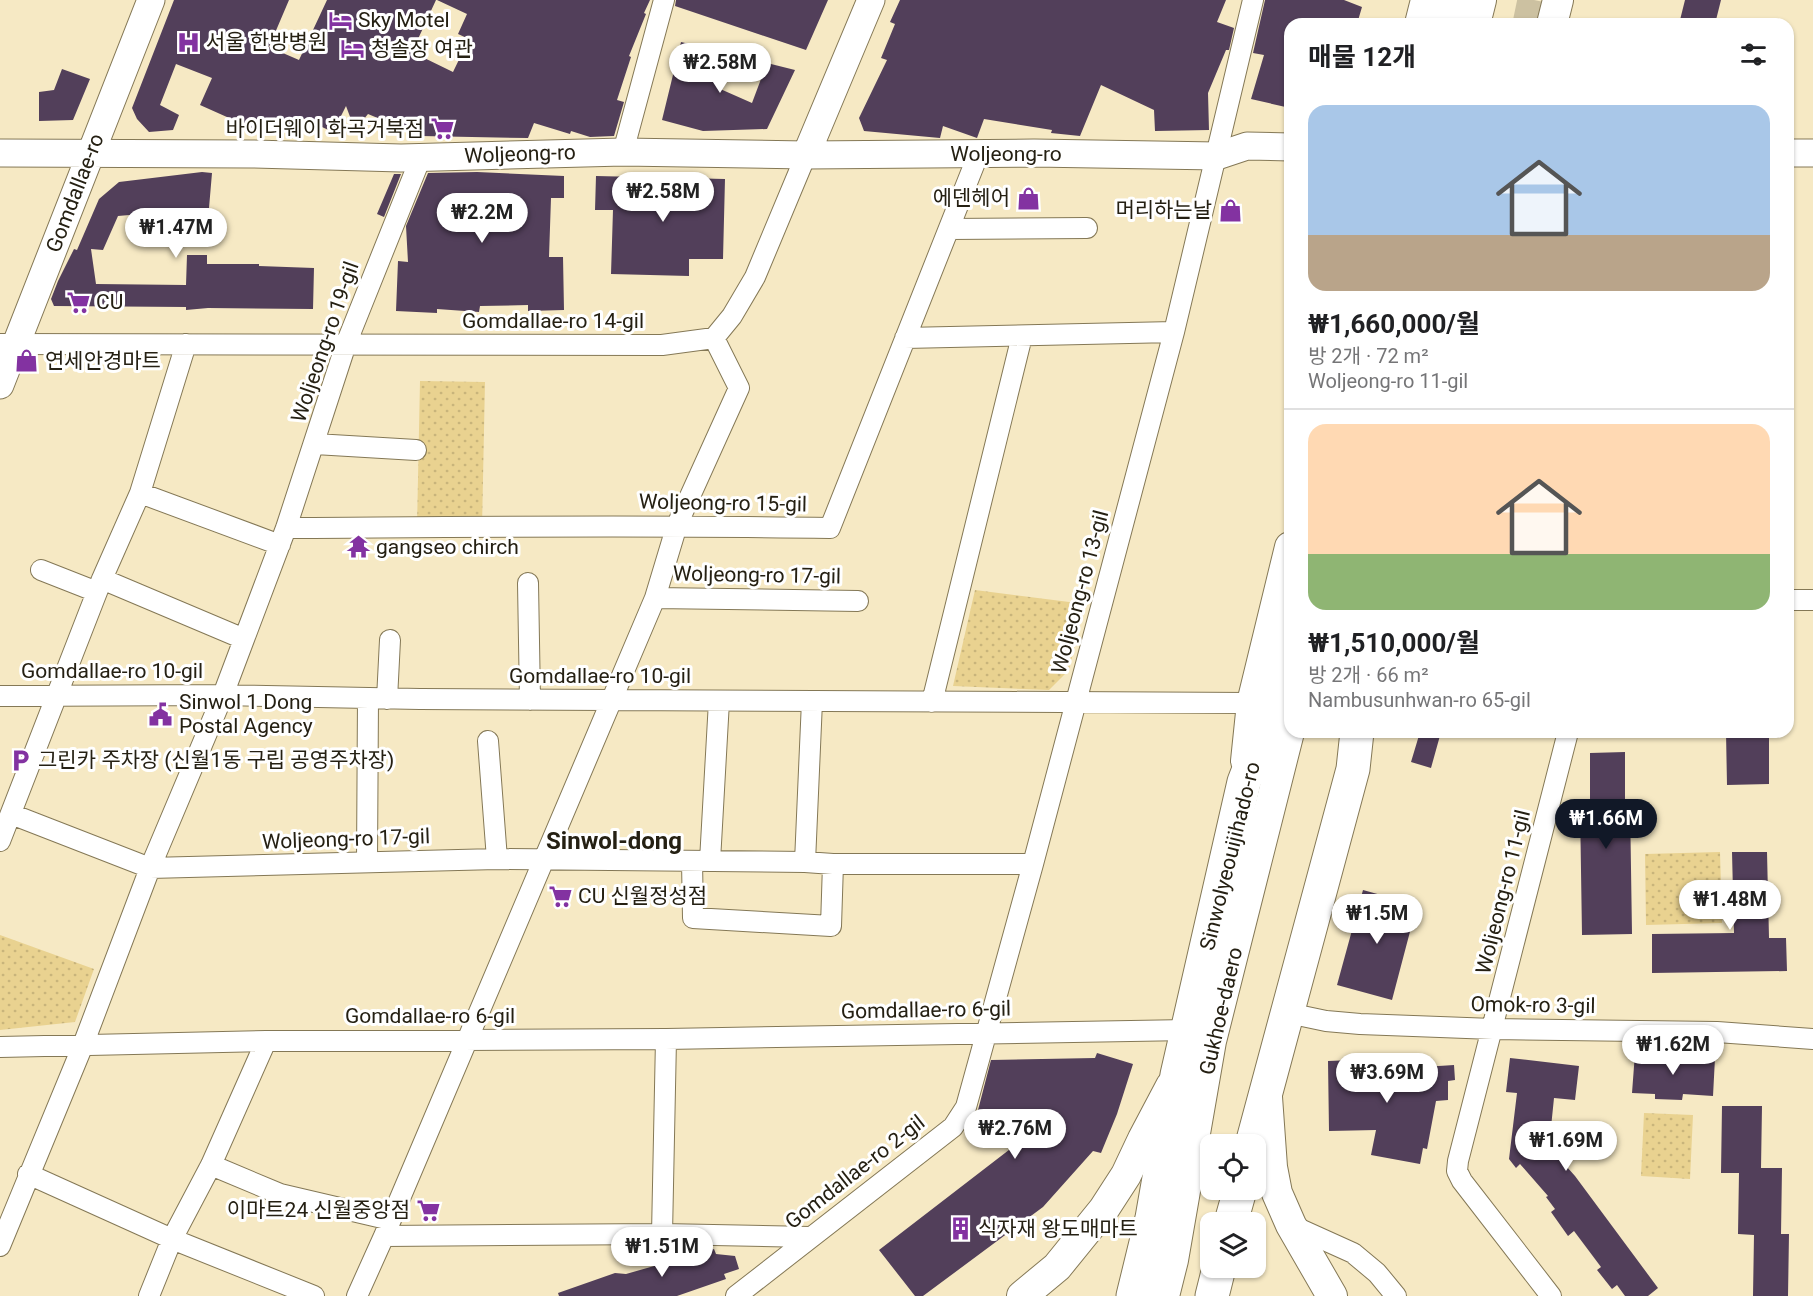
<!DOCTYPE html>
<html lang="ko">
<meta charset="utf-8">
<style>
body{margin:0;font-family:Roboto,"Noto Sans KR",sans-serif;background:#f6f6f6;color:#202124;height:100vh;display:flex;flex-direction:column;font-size:22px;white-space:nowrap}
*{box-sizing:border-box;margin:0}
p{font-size:20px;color:#757577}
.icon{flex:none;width:33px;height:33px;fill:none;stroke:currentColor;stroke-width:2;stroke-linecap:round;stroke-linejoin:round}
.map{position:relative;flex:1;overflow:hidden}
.side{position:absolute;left:1284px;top:18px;width:510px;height:720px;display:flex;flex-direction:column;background:#fff;border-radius:18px;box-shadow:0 2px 4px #0004}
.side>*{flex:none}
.buttons{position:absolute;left:1200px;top:1134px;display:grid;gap:12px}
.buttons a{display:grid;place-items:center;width:66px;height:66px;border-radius:12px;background:#fff;box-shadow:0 2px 4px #0004;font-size:30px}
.price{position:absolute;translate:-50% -51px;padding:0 14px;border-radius:21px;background:#fff;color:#222;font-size:20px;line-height:39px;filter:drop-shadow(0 2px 3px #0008)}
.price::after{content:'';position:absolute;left:50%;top:36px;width:18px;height:14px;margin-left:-9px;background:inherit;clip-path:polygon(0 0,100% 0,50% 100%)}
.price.on{background:#111827;color:#fff}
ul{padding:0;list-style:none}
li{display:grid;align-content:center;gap:12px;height:318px;padding:0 24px}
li+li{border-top:2px solid #e0e0e0}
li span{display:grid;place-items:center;height:186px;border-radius:18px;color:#555}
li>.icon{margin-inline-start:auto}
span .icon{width:108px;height:108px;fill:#fffc;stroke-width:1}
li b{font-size:26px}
h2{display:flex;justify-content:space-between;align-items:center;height:72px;padding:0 24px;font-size:26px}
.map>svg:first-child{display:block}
</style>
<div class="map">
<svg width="1813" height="1296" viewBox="0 0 1813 1296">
<defs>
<pattern id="park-dots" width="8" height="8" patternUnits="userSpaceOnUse" patternTransform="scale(1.5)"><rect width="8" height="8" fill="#e9d290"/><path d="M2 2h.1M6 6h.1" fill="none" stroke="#c8b47b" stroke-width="1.8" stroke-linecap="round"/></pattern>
</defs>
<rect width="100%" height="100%" fill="#f6e9c4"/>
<path fill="url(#park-dots)" d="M420,381l65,1 -3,146 -65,-1z
M975,590l110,14 -16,66 -20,20 -96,-4z
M1720,852l2,71 -76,2 -1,-71z
M0,935l94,34 -19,53 -75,8z
M1644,1113l49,2 -3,64 -49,-3z"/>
<path fill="#523f5a" d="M174,0h115l-20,47 30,13 28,-60h109l-24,52 41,20 16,-33 -11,-5 9,-20 -30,-14h213l-6,13 2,1 -17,42 2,1 -14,43 7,2 -10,34 -24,1 -19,-6 -1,3 -36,-11 -6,15 -107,-2 -53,-22 -13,16 -9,-24 -13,26 -31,-14 -4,10 -42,2 -56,-25 12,-27 -36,-14 -16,41 19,10 -6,15 -24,2 -12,-13 -5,-11z
M676,0h152l-22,50 -131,-44z
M900,0h326l-9,22 17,6 -5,22h-3l-18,43 1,37 -54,1 -1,-21 -53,-25 -21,51 -29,-3 1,-3 -68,-11 -7,19 -34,-12 -3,12 -76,-7 -5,-13 28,-58 -6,-2 14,-34 -5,-2z
M1265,0h79l18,7 -5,17h-67v84l-39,-9 13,-44 -11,-2z
M1685,0h36l-6,24h-36z
M681,42l46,11 -9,35 34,15 15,-40 28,7 -28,59 -64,2 -41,-11z
M62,69l28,10 -17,41 -34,1v-29l15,-2z
M202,172l10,1 -3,35 -91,8 -15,34 -12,-1 5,35 90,1 1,-30h20v9h52v2l55,2 -1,41 -105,-1 -22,2v-3l-132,-1 -3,-7 7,-18 16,-32 3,1 22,-51 20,-17z
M477,172l87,4v22h-13l-2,59h14l1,53 -36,1v-6l-48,1 -1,6 -42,-3v4l-41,-2 2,-50 10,1 -2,-36 22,-53z
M394,174h7l-17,43 -7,-3z
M596,176l129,3 -2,80h-34v17l-78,-2 2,-64h-18z
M1420,732h21l-10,36 -20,-6z
M1726,732h43v52l-42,1z
M1625,752v51h5l2,131 -50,1 -2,-129 10,-1v-52z
M1732,852h35l2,86h17l1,33 -135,2v-39l82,-1z
M1363,890l54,15 -25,95 -55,-15z
M1097,1053l36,11 -16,50 -16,39 -8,-2 -50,56 -120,89h-8l-36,-46 148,-114 -55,-13 6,-13 13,-50 104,-2z
M1635,1053l80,5 -2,38 -30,-2 -1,6 -27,-1v-5l-23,-1z
M1510,1058l69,8 -4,34 -21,-2 -5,49 26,29 83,112 -10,8h-23l-8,-11 -5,4 -15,-19 4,-3 -27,-36 -6,5 -17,-24 4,-3 -9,-12 2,-1 -28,-32 -4,4 -7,-9 8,-66 -11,-1z
M1378,1059v11l76,-5 1,15 -7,1v19l-12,1 -9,48 -4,-1 -3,16 -49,-9 5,-25 -47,1 -1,-70z
M1722,1106h40l-1,62h21l-1,66h8l-1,62h-35l1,-61 -16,-1 1,-61h-18z
M714,1249l2,5 19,2 4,13 -15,5 2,5 -49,17h-118l-1,-3 57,-20 11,1z"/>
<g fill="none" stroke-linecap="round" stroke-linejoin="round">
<path stroke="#ccc1a1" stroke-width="33" stroke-dasharray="33 16" stroke-linecap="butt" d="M1529,24l5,-24"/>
<defs>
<path id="street" d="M623,152l41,-152
M949,229l138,-1
M905,338l269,-6
M0,344l662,1 52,-7 18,-22 23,-39 51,-122
M315,444l101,6
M140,493l140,52
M286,528c182,-1 363,-3 544,0l148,-373
M41,570l56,22
M102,579l142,60
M528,583l2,117
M655,598l203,3
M1788,600h25
M0,696l223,-1 197,4 832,4
M387,699l3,-59
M932,702l90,-366
M488,741l9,118
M11,814l139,54 347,-9 308,3 28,2h200
M0,841l102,-262 38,-86 46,-149
M692,861l1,57 138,8 2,-62
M710,861l9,-160
M367,862l1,-164
M805,862l7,-161
M1288,1013l38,8 34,3 133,5 224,3 96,7
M0,1047l266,-6 400,-2 522,-9
M211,1165l69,29 111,26
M28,1174l144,65 142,57
M1291,1225l62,28 24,20 19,23
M662,1234l4,-195
M384,1236l278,-2 148,3
M0,1246l83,-201 67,-177 73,-173 63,-167 60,-184 75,-187
M149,1296l23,-57 39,-74 55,-124
M357,1296l27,-60 271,-638 22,-73 62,-137 -25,-50
M736,1296l217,-169 13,-20 67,-243 141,-532 79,-332
M1551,1296l-89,-115 -5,-10 1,-10 110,-429"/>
<path id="secondary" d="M0,153l252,1 149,4 222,-6 183,3 228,-2 183,3 30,-10 43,1
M1788,153h25
M806,155l65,-155
M0,385l151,-385"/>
<path id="primary" d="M1420,24l6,-24
M1450,24l2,-24
M1475,24l6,-24
M1552,24l6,-24
M1246,761l6,-58 38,-156
M1267,1097l5,70 5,26 14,32 41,71
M1022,1296l35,-29 47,-58 22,-34 17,-36 28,-53
M1164,1296l9,-36 38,-219 79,-313"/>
<path id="highway" d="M1252,1144l101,-375 4,-37
M1231,1222l9,-32
M1133,1296l19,-78 25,-143 67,-293 29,-75 17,-68
M1212,1296l7,-28"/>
</defs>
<use href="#street" stroke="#847856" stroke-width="22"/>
<use href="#secondary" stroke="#847856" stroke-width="29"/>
<use href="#primary" stroke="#847856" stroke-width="32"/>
<use href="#highway" stroke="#847856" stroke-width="35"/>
<use href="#street" stroke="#fff" stroke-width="20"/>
<use href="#secondary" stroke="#fff" stroke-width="27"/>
<use href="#primary" stroke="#fff" stroke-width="30"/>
<use href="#highway" stroke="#fff" stroke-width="33"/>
</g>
<defs>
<symbol id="hotel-bare" viewBox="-9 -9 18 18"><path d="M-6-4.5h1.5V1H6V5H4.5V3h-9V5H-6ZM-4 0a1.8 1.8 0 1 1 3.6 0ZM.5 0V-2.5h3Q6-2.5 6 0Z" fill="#8332a1" stroke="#fff" stroke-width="2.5" paint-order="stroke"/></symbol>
<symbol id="hospital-bare" viewBox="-9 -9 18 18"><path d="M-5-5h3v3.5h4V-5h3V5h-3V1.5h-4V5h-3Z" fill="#8332a1" stroke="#fff" stroke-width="2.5" paint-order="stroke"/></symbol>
<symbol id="supermarket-bare" viewBox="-9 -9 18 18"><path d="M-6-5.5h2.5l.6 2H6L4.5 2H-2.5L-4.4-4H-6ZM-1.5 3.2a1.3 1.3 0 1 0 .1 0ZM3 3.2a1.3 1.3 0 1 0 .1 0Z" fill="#8332a1" stroke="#fff" stroke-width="2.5" paint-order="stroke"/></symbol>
<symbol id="shop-bare" viewBox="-9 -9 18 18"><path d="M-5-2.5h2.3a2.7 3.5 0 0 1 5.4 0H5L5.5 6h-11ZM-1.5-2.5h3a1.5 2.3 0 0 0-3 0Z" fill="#8332a1" stroke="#fff" stroke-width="2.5" paint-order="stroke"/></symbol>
<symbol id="temple-bare" viewBox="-9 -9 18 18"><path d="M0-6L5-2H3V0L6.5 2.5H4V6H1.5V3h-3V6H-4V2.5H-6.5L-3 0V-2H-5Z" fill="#8332a1" stroke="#fff" stroke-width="2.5" paint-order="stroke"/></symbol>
<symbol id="civic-bare" viewBox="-9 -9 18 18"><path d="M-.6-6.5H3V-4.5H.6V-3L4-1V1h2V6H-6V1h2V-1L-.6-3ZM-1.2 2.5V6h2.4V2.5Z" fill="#8332a1" stroke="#fff" stroke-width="2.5" paint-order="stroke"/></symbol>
<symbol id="parking-bare" viewBox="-9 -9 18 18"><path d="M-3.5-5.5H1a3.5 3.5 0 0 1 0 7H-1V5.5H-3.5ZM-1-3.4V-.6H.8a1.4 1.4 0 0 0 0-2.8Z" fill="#8332a1" stroke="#fff" stroke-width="2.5" paint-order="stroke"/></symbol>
<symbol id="building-bare" viewBox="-9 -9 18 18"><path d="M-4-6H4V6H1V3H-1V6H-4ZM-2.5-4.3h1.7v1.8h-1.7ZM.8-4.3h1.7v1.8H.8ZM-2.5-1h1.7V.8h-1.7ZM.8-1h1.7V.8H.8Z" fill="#8332a1" stroke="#fff" stroke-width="2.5" paint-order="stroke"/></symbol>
</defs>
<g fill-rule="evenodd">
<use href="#hotel-bare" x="324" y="4" width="33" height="33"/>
<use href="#hospital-bare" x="172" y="26" width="33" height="33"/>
<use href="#hotel-bare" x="336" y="32" width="33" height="33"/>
<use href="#supermarket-bare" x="426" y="112" width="33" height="33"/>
<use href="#shop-bare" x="1012" y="182" width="33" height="33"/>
<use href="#shop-bare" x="1214" y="194" width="33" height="33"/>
<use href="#supermarket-bare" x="62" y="286" width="33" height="33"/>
<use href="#shop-bare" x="10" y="344" width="33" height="33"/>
<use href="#temple-bare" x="342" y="530" width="33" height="33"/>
<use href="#civic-bare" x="144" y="698" width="33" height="33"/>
<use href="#parking-bare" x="4" y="744" width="33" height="33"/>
<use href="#supermarket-bare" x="544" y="880" width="33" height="33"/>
<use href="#supermarket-bare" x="412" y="1194" width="33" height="33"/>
<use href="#building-bare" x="944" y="1212" width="33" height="33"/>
</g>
<g text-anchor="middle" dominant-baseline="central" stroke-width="6" stroke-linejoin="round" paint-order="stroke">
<g font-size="21" fill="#252013" stroke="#fff" text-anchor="start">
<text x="358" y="20">Sky Motel</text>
<text x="206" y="42">서울 한방병원</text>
<text x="371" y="49">청솔장 여관</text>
<text x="424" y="129" text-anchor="end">바이더웨이 화곡거북점</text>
<text x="1010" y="198" text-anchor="end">에덴헤어</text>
<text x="1212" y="210" text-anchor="end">머리하는날</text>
<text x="96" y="302">CU</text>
<text x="45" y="361">연세안경마트</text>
<text x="376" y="547">gangseo chirch</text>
<text x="179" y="702">Sinwol 1 Dong<tspan x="179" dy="24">Postal Agency</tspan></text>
<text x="38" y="760">그린카 주차장 (신월1동 구립 공영주차장)</text>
<text x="578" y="896">CU 신월정성점</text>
<text x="410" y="1210" text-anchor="end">이마트24 신월중앙점</text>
<text x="978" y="1229">식자재 왕도매마트</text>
</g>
<g font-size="21" fill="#252013" stroke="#fff">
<text transform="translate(520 154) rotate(-2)">Woljeong-ro</text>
<text x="1006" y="154">Woljeong-ro</text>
<text transform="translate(75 193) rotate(-69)">Gomdallae-ro</text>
<text x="553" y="321">Gomdallae-ro 14-gil</text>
<text transform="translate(325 342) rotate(-71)">Woljeong-ro 19-gil</text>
<text transform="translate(723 503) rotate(1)">Woljeong-ro 15-gil</text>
<text transform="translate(757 575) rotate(1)">Woljeong-ro 17-gil</text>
<text transform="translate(1080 592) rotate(-75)">Woljeong-ro 13-gil</text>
<text x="112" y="671">Gomdallae-ro 10-gil</text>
<text x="600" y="676">Gomdallae-ro 10-gil</text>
<text transform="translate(346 839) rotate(-2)">Woljeong-ro 17-gil</text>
<text transform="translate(1230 856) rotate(-76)">Sinwolyeouijihado-ro</text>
<text transform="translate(1503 892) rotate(-76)">Woljeong-ro 11-gil</text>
<text transform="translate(1533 1005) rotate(1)">Omok-ro 3-gil</text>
<text transform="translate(926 1010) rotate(-1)">Gomdallae-ro 6-gil</text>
<text transform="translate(1221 1011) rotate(-77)">Gukhoe-daero</text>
<text x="430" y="1016">Gomdallae-ro 6-gil</text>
<text transform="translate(855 1172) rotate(-38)">Gomdallae-ro 2-gil</text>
</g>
<g font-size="24" font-weight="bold" fill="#252013" stroke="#fff">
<text x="614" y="841">Sinwol-dong</text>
</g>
</g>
</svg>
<div class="buttons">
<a><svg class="icon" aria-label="locate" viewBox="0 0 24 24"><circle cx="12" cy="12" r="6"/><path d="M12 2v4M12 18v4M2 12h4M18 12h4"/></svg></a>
<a><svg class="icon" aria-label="layers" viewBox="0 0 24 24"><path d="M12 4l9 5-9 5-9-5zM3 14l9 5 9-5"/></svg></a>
</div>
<b class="price" style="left:720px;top:94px">₩2.58M</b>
<b class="price" style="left:663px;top:223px">₩2.58M</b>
<b class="price" style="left:482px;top:244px">₩2.2M</b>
<b class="price" style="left:176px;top:259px">₩1.47M</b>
<b class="price on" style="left:1606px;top:850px">₩1.66M</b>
<b class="price" style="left:1730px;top:931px">₩1.48M</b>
<b class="price" style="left:1377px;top:945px">₩1.5M</b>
<b class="price" style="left:1673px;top:1076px">₩1.62M</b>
<b class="price" style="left:1387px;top:1104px">₩3.69M</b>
<b class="price" style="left:1015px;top:1160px">₩2.76M</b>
<b class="price" style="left:1566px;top:1172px">₩1.69M</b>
<b class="price" style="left:662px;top:1278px">₩1.51M</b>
<section class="side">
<h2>매물 12개<svg class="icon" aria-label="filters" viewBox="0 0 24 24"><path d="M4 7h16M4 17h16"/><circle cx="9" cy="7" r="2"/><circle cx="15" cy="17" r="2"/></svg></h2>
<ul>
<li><span style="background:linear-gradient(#a9c7e8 70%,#b9a48a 0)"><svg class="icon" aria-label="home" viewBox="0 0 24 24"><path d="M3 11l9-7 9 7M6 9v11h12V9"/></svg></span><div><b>₩1,660,000/월</b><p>방 2개 · 72 m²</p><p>Woljeong-ro 11-gil</p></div></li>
<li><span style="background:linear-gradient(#ffd9b3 70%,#8fb573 0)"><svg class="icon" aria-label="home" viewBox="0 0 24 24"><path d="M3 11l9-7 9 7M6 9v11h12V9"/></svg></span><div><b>₩1,510,000/월</b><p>방 2개 · 66 m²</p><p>Nambusunhwan-ro 65-gil</p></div></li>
</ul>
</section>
</div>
